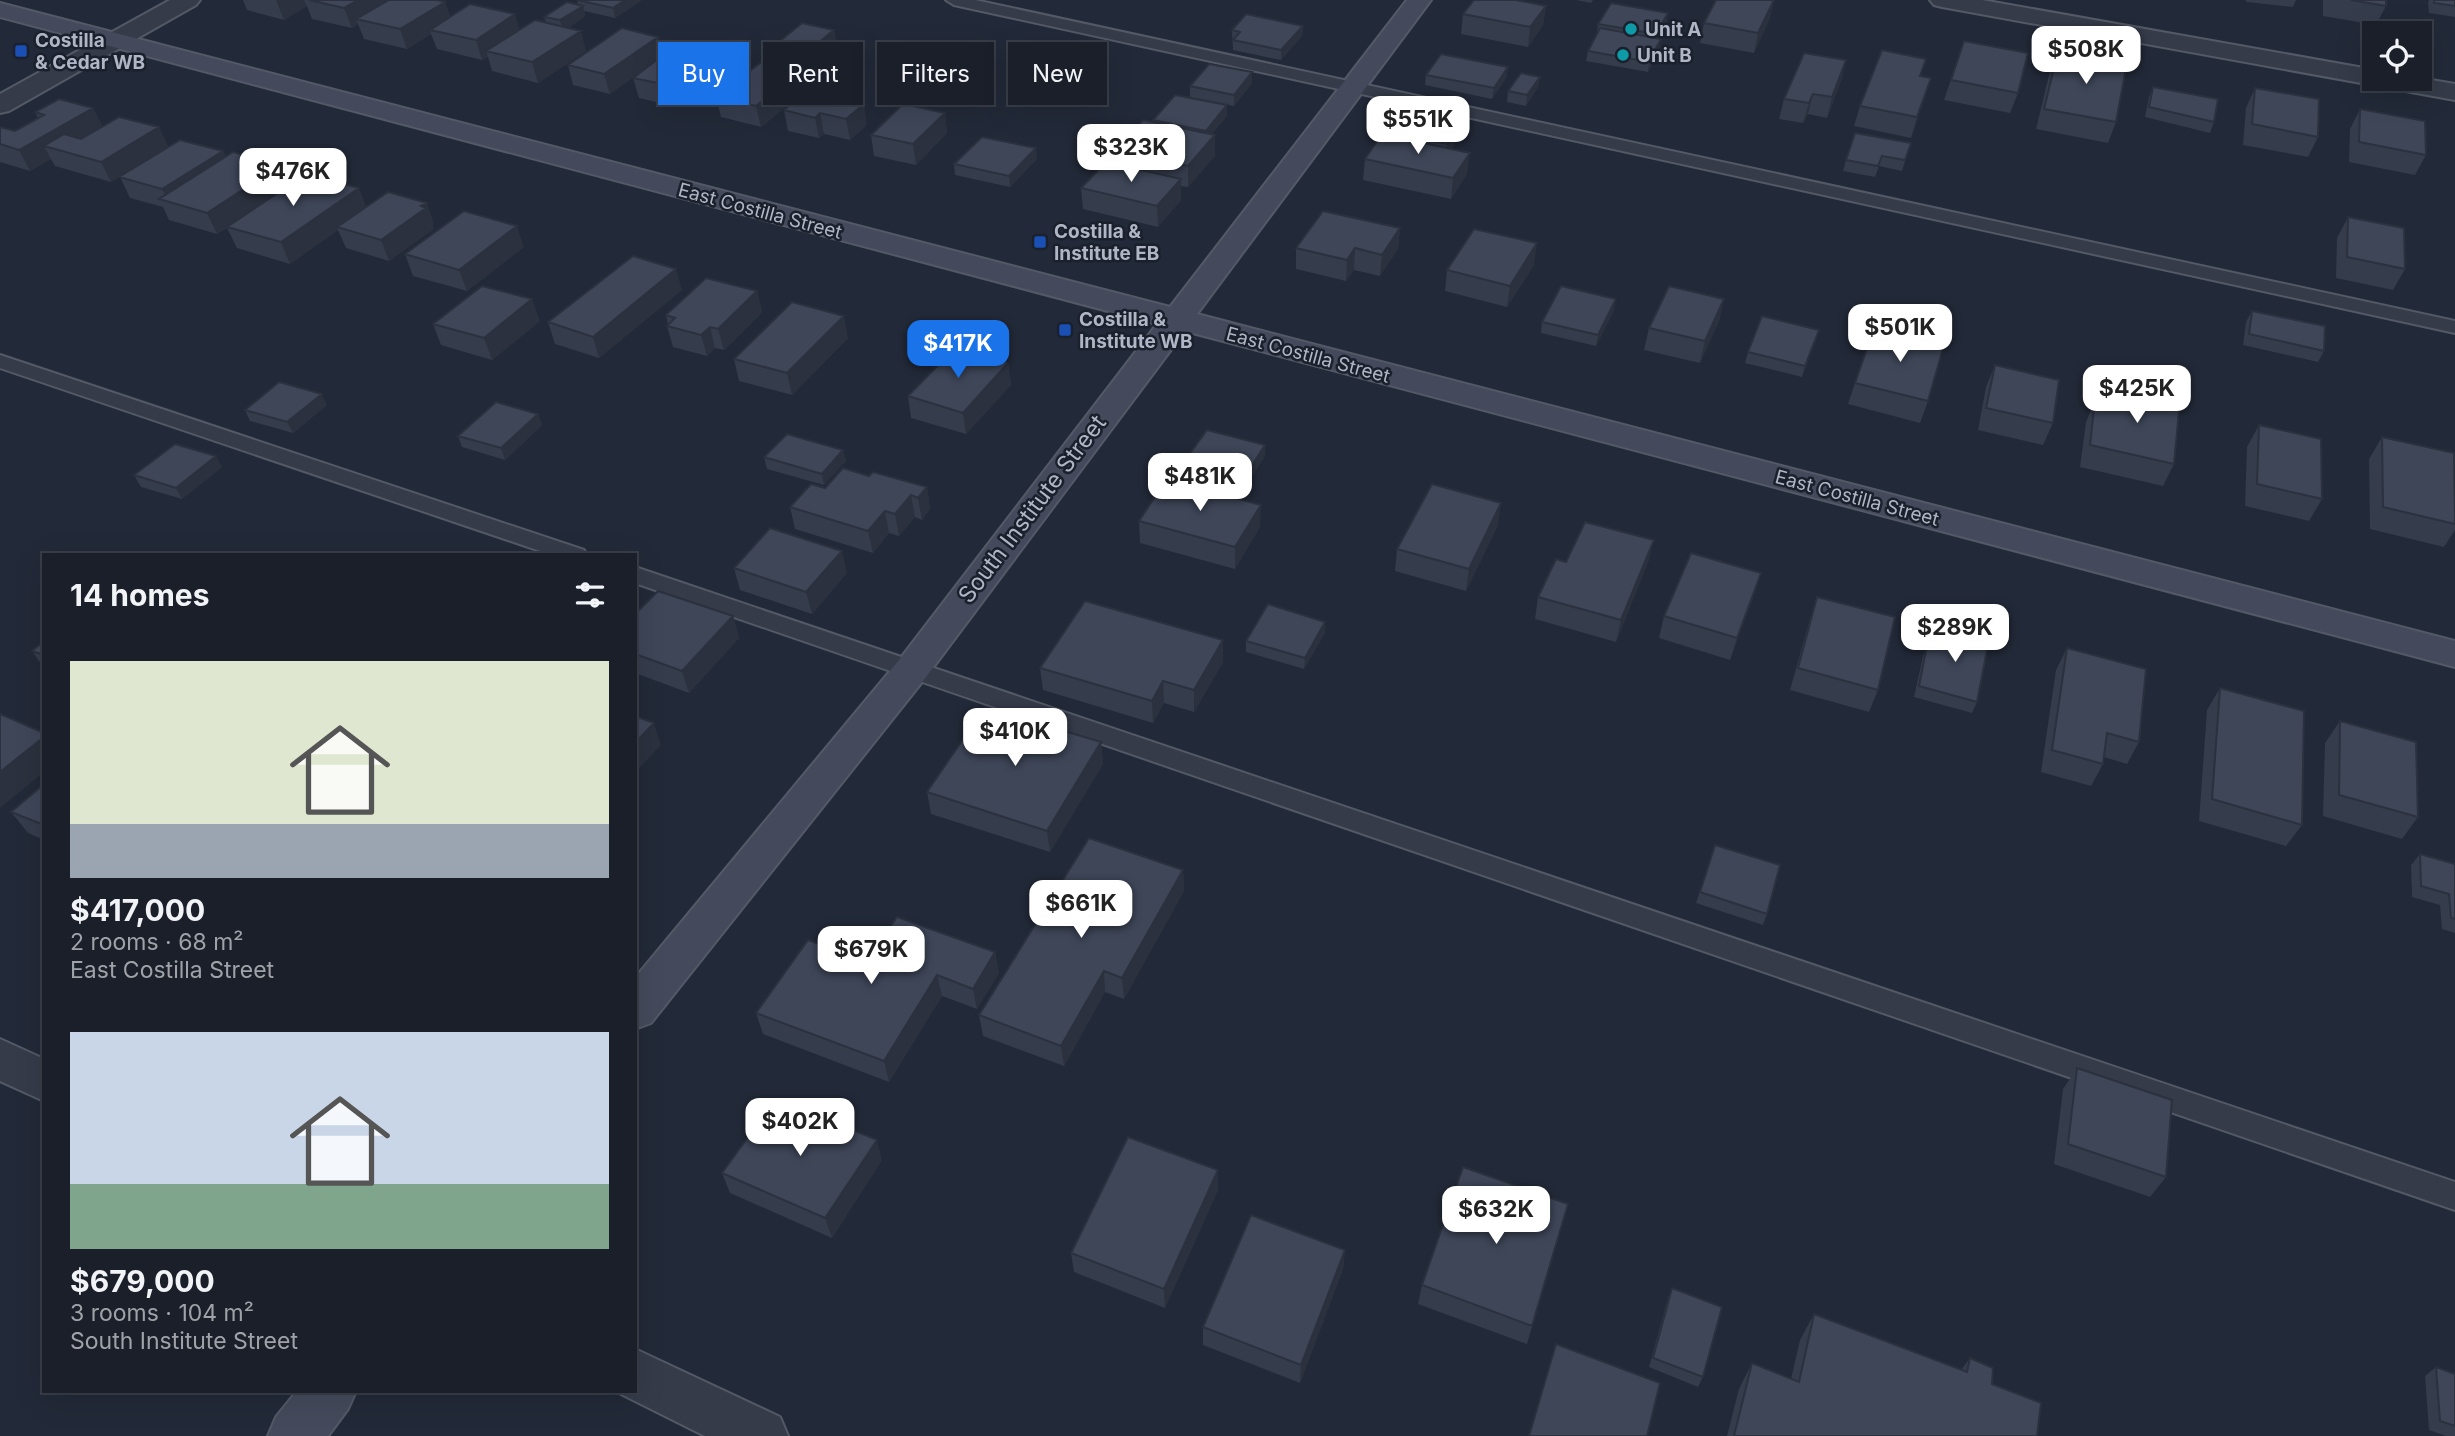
<!DOCTYPE html>
<meta charset="utf-8">
<style>
body{margin:0;font-family:Inter,sans-serif;background:#272c36;color:#f1f3f6;height:100vh;display:flex;flex-direction:column;font-size:26px;white-space:nowrap}
*{box-sizing:border-box;margin:0}
p{font-size:23px;color:#9fa2a8}
.icon{flex:none;width:38px;height:38px;fill:none;stroke:currentColor;stroke-width:2;stroke-linecap:round;stroke-linejoin:round}
.map{position:relative;flex:1;overflow:hidden}
.drawer{position:absolute;left:42px;top:553px;width:595px;height:840px;display:flex;flex-direction:column;background:#1a1f2a;border-radius:0px;box-shadow:0 7px 28px #0002,0 0 0 2px #383d47}
.drawer>*{flex:none}
.hud{position:absolute;left:658px;top:42px;width:665px;height:63px;display:flex;gap:14px}
.tools{position:absolute;left:2362px;top:21px;display:grid;gap:14px}
.tools a{display:grid;place-items:center;width:70px;height:70px;border-radius:0px;background:#1a1f2a;box-shadow:0 7px 28px #0002,0 0 0 2px #383d47;font-size:35px}
.price{position:absolute;translate:-50% -60px;padding:0 16px;border-radius:14px;background:#fff;color:#222;font-size:23px;line-height:46px;filter:drop-shadow(0 2px 4px #0008)}
.price::after{content:'';position:absolute;left:50%;top:42px;width:21px;height:16px;margin-left:-10px;background:inherit;clip-path:polygon(0 0,100% 0,50% 100%)}
.price.active{background:#1a73e8;color:#fff}
ul{padding:0;list-style:none}
li{display:grid;align-content:center;gap:14px;height:371px;padding:0 28px}
li span{display:grid;place-items:center;height:217px;border-radius:0px;color:#555}
li>.icon{margin-inline-start:auto}
span .icon{width:126px;height:126px;fill:#fffc;stroke-width:1}
li b{font-size:30px}
h2{display:flex;justify-content:space-between;align-items:center;height:84px;padding:0 28px;font-size:30px}
.pill{padding:0 24px;border-radius:0px;background:#1a1f2a;box-shadow:0 7px 28px #0002,0 0 0 2px #383d47;font-size:24px;line-height:63px}
.pill.active{background:#1a73e8;color:#fff}
.map>svg:first-child{display:block}
</style>
<div class="map">
<svg width="2455" height="1436" viewBox="0 0 2455 1436">
<rect width="100%" height="100%" fill="#222938"/>
<g fill="none" stroke-linecap="round" stroke-linejoin="round">
<defs>
<path id="lane" d="M946,0h29l1480,321v12l-1501,-328z
M0,355l584,195 3,5h-35l-552,-187z
M635,567l1820,615v28l-1820,-627z"/>
<path id="street" d="M170,0h30l-4,5 -187,106 -9,2v-19z
M1930,0h52l393,70v9l45,-1 35,6v16l-513,-93 -8,-2z
M0,1039l44,20v42l-44,-20z
M635,1349l145,68 8,19h-83l-88,-44 18,-1z"/>
<path id="secondary" d="M1407,0h24l-234,314 1258,327v26l-1270,-336 -259,346 -275,346 -16,6v-51l265,-319 257,-335 -1157,-307v-14l1170,304z
M297,1391h59l-8,18 -20,27h-60l8,-19z"/>
</defs>
<use href="#lane" stroke="#535966" stroke-width="4"/>
<use href="#street" stroke="#535966" stroke-width="4"/>
<use href="#secondary" stroke="#535966" stroke-width="4"/>
<use href="#lane" fill="#353b49" fill-rule="evenodd"/>
<use href="#street" fill="#353b49" fill-rule="evenodd"/>
<use href="#secondary" fill="#444a5b" fill-rule="evenodd"/>
</g>
<path fill="#353c4c" d="M243,0h194l8,2 5,15 70,12 26,-7 -2,-5 34,-12 -1,-5h65l-27,18 -31,-7 1,5 -17,12 18,23 -48,32 -46,-12 -4,-14 -6,3 -45,-11 -6,-15 -24,15 -43,-10 -6,-15 -6,4 -40,-9 -5,-13 -23,14 -37,-10z
M1576,0h17l-2,3z
M1774,0l-5,20 -15,33 -54,-10 4,-20z
M2245,0h51l-3,7 -46,-5z
M2323,0h63v6l-10,19 -53,-9z
M2429,0h26v17l-26,-4 -1,-10z
M1546,6l-3,19 -15,22 -67,-13 2,-20z
M1668,13l-2,11 -8,14 3,1 -2,10 -11,23 -62,-11 2,-10 9,-17 1,-10z
M1303,26l-1,10 -21,24 -48,-10 -1,-20z
M834,30l2,10 -22,18 -32,-7 -2,-10z
M658,37l5,19 61,13 -47,38 -38,-9 -6,-20 7,-6 -30,22 -37,-9 -5,-20z
M1964,41l54,52 -8,20 -66,-13z
M2058,51l58,71 -8,21 -72,-14 14,-58z
M1846,60l-5,21 -14,37 -19,-4 -5,9 -24,-4 5,-20z
M1508,67l-2,11 -14,21 -67,-14 1,-10z
M803,69l4,20 -46,38 -40,-10 -5,-20z
M1540,77l-2,10 -12,19 -19,-4 1,-11z
M1931,78l-20,60 -57,-12 6,-20z
M1252,83l-18,23 -44,-9v-11z
M2153,87l61,35 -4,11 -65,-16 4,-20z
M2255,88l63,49 -10,20 -65,-12 3,-37z
M848,101l19,24 -17,15 -26,-6 -5,4 -31,-7 -4,-21z
M93,108l9,18 57,1 9,20 55,4 3,6 55,8 8,20 77,22 68,17 -2,1 2,4 -45,32 -43,-13 -8,-18 -48,34 -53,-16 -10,-20 -10,6 -48,-14 -6,-13 -33,-9 -10,-21 -9,5 -56,-16 -4,-7 -21,12 -30,-9v-35l15,4 23,-13 -3,-6z
M2360,109l66,46 -11,20 -66,-13 1,-33z
M945,113l2,20 -31,32 -42,-9 -3,-21z
M1227,116l-16,19 4,21 -27,31 -7,-1v14l-23,27 -75,-18 -2,-21 35,-24 -1,-14 38,-28v-2z
M1388,131l69,8 -6,10 16,25 -16,25 -88,-19 2,-21 23,-23z
M1911,143l-9,28 -23,-5 -4,11 -32,-6 3,-11z
M1037,159l-27,28 -55,-12 -1,-11z
M2348,217l57,52 -12,21 -57,-12 1,-40z
M1400,228l-2,21 -18,27 -26,-6 -8,11 -50,-12v-21z
M524,247l-57,44 -54,-15 -8,-22z
M1534,265l-27,42 -62,-16 2,-21z
M682,290l-83,68 -44,-14 -7,-22z
M757,291l5,21 -38,38 -9,-2 -8,8 -34,-9 -6,-21 1,-1 -2,-10z
M1724,299l-5,22 -19,42 -56,-13 5,-22z
M1614,310l-18,36 -55,-13 1,-11z
M2252,311l72,40 -6,11 -75,-17 3,-23z
M540,321l-48,39 -51,-15 -8,-21z
M1819,330l-17,47 -57,-14 3,-11z
M848,338l-56,57 -53,-14 -5,-22z
M1008,363l3,22 -45,49 -55,-16 -3,-22z
M1995,365l58,58 -10,22 -65,-15 8,-43z
M1855,383l73,18 -8,22 -72,-19z
M2116,386l58,78 -11,22 -83,-19 6,-45 9,-22 13,3z
M327,405l-34,28 -43,-12 -5,-11z
M538,414l4,11 -37,35 -43,-13 -4,-11z
M2259,425l63,74 -13,22 -64,-15 2,-59z
M2382,437l73,33v60l-11,17 -74,-18 -1,-70z
M1265,445v11l-19,30 -59,-15 -1,-12z
M843,450l3,11 -22,24 -57,-16 -3,-12z
M222,467l-40,32 -41,-12 -7,-12z
M869,476l58,11 3,22 -8,11 -7,-3 -16,19 -10,-3 -16,20 -78,-24 -5,-22 35,-19z
M1139,521l121,6 -25,42 -95,-26z
M1498,525l-32,66 -71,-20 2,-22z
M1654,540l-6,22 -32,80 -81,-23 3,-22 28,-35z
M734,568l113,5 -35,41 -72,-24z
M1754,595l-24,65 -71,-22 5,-22z
M1817,597l61,93 -9,22 -79,-22 20,-71z
M635,614l98,2 6,22 -50,55 -54,-20z
M1325,622v11l-21,36 -58,-17v-11z
M1936,626l41,76 -5,11 -58,-16 9,-41 4,-11 3,1 1,-8z
M1223,640v22l-29,50 -30,-9 -11,20 -110,-33 -3,-22z
M44,641v27l-12,-17z
M2067,648l72,94 -12,22 -23,-7 -1,7 -12,22 -50,-14 15,-102z
M2220,688l82,137 -16,21 -87,-25 8,-111z
M2340,721l78,96 -16,22 -79,-23 2,-73z
M1101,742l2,22 -53,88 -119,-38 -4,-22z
M44,784v56l-16,-7 -17,-21z
M1715,845l52,69 -4,11 -67,-22z
M2420,854l35,10v69l-13,-4 -2,-24 -28,-8 -1,-32z
M1183,870l1,21 -60,108 -19,-7 -41,74 -81,-30 -4,-21z
M995,952l4,21 -22,36 -35,-13 -53,86 -126,-48 -7,-21 111,-52z
M2077,1068l89,109 -16,20 -96,-33 9,-75z
M882,1160l-50,78 -102,-45 -8,-20z
M1218,1170v20l-53,118 -91,-36 -3,-19z
M1568,1204l-41,140 -109,-40 4,-19z
M1345,1250l-2,19 -43,114 -97,-38v-18z
M1672,1288l31,89 -5,10 -49,-20 19,-69z
M1814,1314l147,56 9,-12 67,78h-310l12,-47 13,-26 39,16 9,-39z
M2436,1367l19,7v62h-9l-17,-6 -4,-54z"/>
<path fill="#2b313e" d="M276,0h28l3,6 -23,14z
M358,0h40l-42,19 2,5 -6,4 -8,-20z
M625,0h17l-27,18 -2,-10z
M1774,0l-5,20 -15,33 4,-20z
M445,2l7,20 -22,8 1,4 -24,15 -7,-20z
M583,6l2,10 -22,15 -3,-11z
M1546,6l-3,19 -15,22 2,-20z
M1668,13l-2,11 -12,21 2,-11z
M515,14l6,20 -35,17 2,6 -6,3 -6,-20z
M1303,26l-1,10 -21,24v-10z
M834,30l2,10 -22,18 -2,-10z
M581,31l5,20 -48,32 -6,-21z
M658,37l5,20 -53,37 -6,-20z
M1661,39l-2,10 -11,23 1,-10z
M720,49l4,20 -47,38 -5,-21z
M1846,60l-5,21 -14,37 5,-21z
M1508,67l-2,11 -14,21 2,-11z
M803,69l4,20 -46,38 -5,-21z
M1252,72v11l-18,23v-11z
M1540,77l-2,10 -12,19 1,-11z
M1931,78l-6,20 -14,40 6,-21z
M847,91l3,20 -12,-13z
M1813,94l-5,20 -5,9 6,-20z
M864,104l3,21 -17,15 -4,-21z
M1227,105v11l-21,25v-10z
M93,108l10,20 -39,23 -20,-5 7,13 -21,12 -11,-21z
M820,113l4,21 -5,4 -4,-20z
M945,113l2,20 -31,32 -3,-21z
M159,127l10,21 -58,34 -10,-20z
M1458,129l-1,10 -11,16 1,-11z
M1215,135v21l-27,31v-21z
M1036,148l1,11 -27,28 -1,-11z
M223,151l10,21 -64,30 -7,-13z
M1470,153l-3,21 -16,25 2,-21z
M281,165l9,21 -73,48 -10,-21z
M1181,179v21l-23,27 -1,-21z
M359,188l8,21 -30,18 1,3 -48,34 -9,-22z
M427,203l7,21 -2,1 2,4 -45,32 -8,-21z
M517,226l7,21 -57,44 -8,-21z
M1400,228l-2,21 -18,27 2,-21z
M1537,243l-3,22 -27,42 3,-21z
M1355,248l-1,22 -8,11 1,-21z
M676,269l6,21 -83,68 -6,-21z
M757,291l5,21 -38,38 -6,-21z
M532,299l8,22 -48,39 -8,-22z
M1616,299l-2,11 -18,36 2,-11z
M1724,299l-5,22 -19,42 5,-22z
M844,316l4,22 -56,57 -5,-22z
M710,327l5,21 -8,8 -6,-21z
M1819,330l-3,11 -14,36 3,-11z
M1008,363l3,22 -45,49 -3,-21z
M322,394l5,11 -34,28 -6,-11z
M538,414l4,11 -37,35 -4,-12z
M1265,445v11l-19,30v-11z
M843,450l3,11 -22,24 -2,-11z
M216,456l6,11 -40,32 -6,-11z
M927,487l3,22 -8,11 -4,-22z
M911,495l4,22 -16,19 -4,-22z
M1501,503l-3,22 -32,66 3,-22z
M1261,505l-1,22 -25,42v-22z
M885,511l4,22 -16,20 -5,-22z
M1654,540l-6,22 -32,80 5,-22z
M842,551l5,22 -35,41 -6,-22z
M1761,573l-7,22 -24,65 7,-22z
M733,616l6,22 -50,55 -7,-22z
M1325,622v11l-21,36 1,-11z
M1223,640v22l-29,50v-22z
M1163,681l1,22 -11,20 -1,-22z
M654,723l7,22 -26,28v-30z
M44,737v35l-44,36v-36z
M1101,742l2,22 -53,88 -3,-21z
M1183,870l1,21 -60,108 -2,-21z
M995,952l4,21 -22,36 -4,-20z
M1104,971l1,21 -41,74 -3,-20z
M937,975l5,21 -53,86 -5,-21z
M877,1140l5,20 -50,78 -7,-20z
M1218,1170v20l-53,118 -1,-19z
M1345,1250l-2,19 -43,114 1,-18z"/>
<path fill="#3e4658" stroke="#2b313e" stroke-width="2" d="M309,0h49l-14,8z
M389,0h48l8,2 -45,27 -44,-10z
M577,0h48l-12,8z
M1474,0h42l30,6 -16,21 -67,-13z
M1716,0h58l-16,33 -54,-10z
M2351,0h35v6z
M2434,0h21v6l-21,-3z
M567,2l16,4 -23,14 -16,-3z
M1611,3l57,10 -12,21 -58,-10z
M470,4l45,10 -39,26 -46,-10z
M1246,14l57,12 -22,24 -48,-10 7,-8 -8,-2z
M535,20l46,11 -49,31 -46,-11z
M802,23l32,7 -22,18 -32,-7z
M622,28l36,9 -54,37 -36,-9z
M1600,28l61,11 -12,23 -61,-11z
M682,41l38,8 -48,37 -39,-8z
M1964,41l64,12 -10,40 -67,-13z
M1882,50l44,9 -6,17 11,2 -14,39 -57,-11z
M2058,51l69,12 -11,59 -72,-13z
M1804,53l42,7 -14,37 -19,-3 -4,9 -25,-4z
M1441,54l67,13 -14,21 -68,-13z
M764,60l39,9 -47,37 -40,-9z
M1209,64l43,8 -18,23 -44,-9z
M1521,73l19,4 -13,18 -19,-4z
M817,84l30,7 -9,7 26,6 -18,15 -26,-6 -5,5 -31,-8z
M2153,87l65,12 -4,23 -65,-15z
M2255,88l64,11 -1,38 -66,-13z
M1175,95l52,10 -21,26 -53,-11z
M59,99l34,9 -74,42 -19,-6v-17l15,4 29,-16 -9,-3z
M903,104l42,9 -32,31 -42,-9z
M2360,109l65,12 1,34 -67,-13z
M1400,116l58,13 -11,15 -59,-13z
M119,117l40,10 -58,35 -57,-16 20,-12 17,5z
M1143,120l72,15 -27,31 -73,-16z
M1855,133l56,10 -6,17 -23,-4 -4,10 -32,-6z
M1382,134l88,19 -17,25 -88,-19z
M982,137l54,11 -27,28 -55,-12z
M180,140l43,11 -61,38 -43,-12z
M233,152l48,13 -74,48 -48,-14z
M1106,162l75,17 -24,27 -76,-18z
M306,174l53,14 -78,54 -54,-15z
M388,192l39,11 -6,3 5,2 -45,32 -44,-13z
M464,211l53,15 -58,44 -54,-16z
M1323,211l77,17 -18,27 -27,-7 -8,12 -51,-12z
M2348,217l56,11 1,41 -58,-12z
M1474,229l63,14 -27,43 -63,-16z
M633,256l43,13 -83,68 -45,-15z
M706,278l51,13 -39,38 -8,-2 -9,8 -34,-9 8,-8 -9,-3z
M482,286l50,13 -48,39 -51,-14z
M1561,286l55,13 -18,36 -56,-13z
M1669,286l55,13 -19,42 -56,-13z
M792,302l52,14 -57,57 -53,-14z
M2252,311l73,15 -1,25 -75,-17z
M1762,316l57,14 -14,36 -57,-14z
M1874,328l70,17 -16,56 -73,-18z
M955,348l53,15 -45,50 -55,-17z
M1995,365l64,15 -6,43 -67,-15z
M279,382l43,12 -35,28 -42,-12z
M2116,386l64,14 -6,64 -84,-19 5,-45 19,4z
M496,402l42,12 -37,34 -43,-12z
M2259,425l62,14 1,60 -65,-15z
M1207,430l58,15 -19,30 -60,-16z
M787,434l56,16 -21,24 -58,-17z
M2382,437l72,16 1,71 -72,-17z
M175,444l41,12 -40,32 -42,-13z
M843,468l26,8 4,-4 54,15 -9,11 -7,-3 -16,19 -10,-3 -17,20 -78,-24 21,-23 14,4z
M1166,480l95,25 -26,42 -96,-26z
M1432,484l69,19 -32,66 -72,-20z
M1585,522l69,18 -33,80 -83,-23 18,-38 10,3z
M770,528l72,23 -36,41 -72,-24z
M1691,553l70,20 -24,65 -73,-22z
M658,591l75,25 -51,55 -47,-17v-40z
M1817,597l78,20 -17,73 -80,-22z
M1085,601l138,39 -29,50 -31,-9 -11,20 -112,-33z
M1268,604l57,18 -20,36 -59,-17z
M1936,626l53,14 -12,62 -58,-16 8,-41 5,1z
M44,641v14l-12,-4z
M2067,648l79,21 -7,73 -32,-9 -4,31 -51,-14z
M2220,688l84,23 -2,114 -90,-26z
M985,707l116,35 -54,89 -120,-39z
M0,714l44,19v4l-44,35z
M635,716l19,7 -19,20z
M2340,721l76,21 2,75 -79,-22z
M44,784v41l-33,-13z
M1089,838l94,32 -61,108 -18,-7 -43,75 -82,-31z
M1715,845l65,20 -13,49 -67,-22z
M2420,854l35,10v55l-4,-1 -2,-24 -28,-8z
M897,917l98,35 -22,37 -36,-14 -53,86 -128,-48 52,-73 59,21z
M2077,1068l95,32 -6,77 -98,-33z
M776,1098l101,42 -52,78 -103,-45z
M1128,1137l90,33 -54,119 -93,-36z
M1463,1167l105,37 -36,122 -110,-41z
M1251,1215l94,35 -44,115 -98,-38z
M1672,1288l50,19 -19,70 -50,-19z
M1814,1314l153,58 3,-14 23,10 -1,16 49,19 -4,33h-303l18,-73 47,19z
M1556,1344l104,39 -13,53h-118z
M2436,1367l19,7v52l-15,-5z"/>
<g fill="#0f9aa8" stroke="#1b202d" stroke-width="2.5">
<circle cx="1631" cy="29" r="7"/>
<circle cx="1623" cy="55" r="7"/>
</g>
<g fill="#1a4fb4" stroke="#1b202d" stroke-width="2.5">
<rect x="14" y="44" width="14" height="14" rx="3.5"/>
<rect x="1033" y="235" width="14" height="14" rx="3.5"/>
<rect x="1058" y="323" width="14" height="14" rx="3.5"/>
</g>
<g text-anchor="middle" dominant-baseline="central" stroke-width="5" stroke-linejoin="round" paint-order="stroke">
<g font-size="19" font-weight="bold" fill="#b0b6c5" stroke="#1b202d" text-anchor="start">
<text x="1645" y="29">Unit A</text>
<text x="35" y="40">Costilla<tspan x="35" dy="22">&amp; Cedar WB</tspan></text>
<text x="1637" y="55">Unit B</text>
<text x="1054" y="231">Costilla &amp;<tspan x="1054" dy="22">Institute EB</tspan></text>
<text x="1079" y="319">Costilla &amp;<tspan x="1079" dy="22">Institute WB</tspan></text>
</g>
<g font-size="19" fill="#b0b6c5" stroke="#1b202d">
<text transform="translate(760 211) rotate(15)">East Costilla Street</text>
<text transform="translate(1308 355) rotate(15)">East Costilla Street</text>
<text transform="translate(1857 498) rotate(15)">East Costilla Street</text>
</g>
<g font-size="23" fill="#b0b6c5" stroke="#1b202d">
<text transform="translate(1032 509) rotate(-53)">South Institute Street</text>
</g>
</g>
</svg>
<div class="tools">
<a><svg class="icon" aria-label="locate" viewBox="0 0 24 24"><circle cx="12" cy="12" r="6"/><path d="M12 2v4M12 18v4M2 12h4M18 12h4"/></svg></a>
</div>
<b class="price" style="left:2086px;top:86px">$508K</b>
<b class="price" style="left:1418px;top:156px">$551K</b>
<b class="price" style="left:1131px;top:184px">$323K</b>
<b class="price" style="left:293px;top:208px">$476K</b>
<b class="price" style="left:1900px;top:364px">$501K</b>
<b class="price active" style="left:958px;top:380px">$417K</b>
<b class="price" style="left:2137px;top:425px">$425K</b>
<b class="price" style="left:1200px;top:513px">$481K</b>
<b class="price" style="left:1955px;top:664px">$289K</b>
<b class="price" style="left:1015px;top:768px">$410K</b>
<b class="price" style="left:1081px;top:940px">$661K</b>
<b class="price" style="left:871px;top:986px">$679K</b>
<b class="price" style="left:800px;top:1158px">$402K</b>
<b class="price" style="left:1496px;top:1246px">$632K</b>
<div class="hud">
<a class="pill active">Buy</a>
<a class="pill">Rent</a>
<a class="pill">Filters</a>
<a class="pill">New</a>
</div>
<section class="drawer">
<h2>14 homes<svg class="icon" aria-label="filters" viewBox="0 0 24 24"><path d="M4 7h16M4 17h16"/><circle cx="9" cy="7" r="2"/><circle cx="15" cy="17" r="2"/></svg></h2>
<ul>
<li><span style="background:linear-gradient(#dfe7d0 75%,#9aa5b1 0)"><svg class="icon" aria-label="home" viewBox="0 0 24 24"><path d="M3 11l9-7 9 7M6 9v11h12V9"/></svg></span><div><b>$417,000</b><p>2 rooms · 68 m²</p><p>East Costilla Street</p></div></li>
<li><span style="background:linear-gradient(#c9d6e8 70%,#7fa58c 0)"><svg class="icon" aria-label="home" viewBox="0 0 24 24"><path d="M3 11l9-7 9 7M6 9v11h12V9"/></svg></span><div><b>$679,000</b><p>3 rooms · 104 m²</p><p>South Institute Street</p></div></li>
</ul>
</section>
</div>
